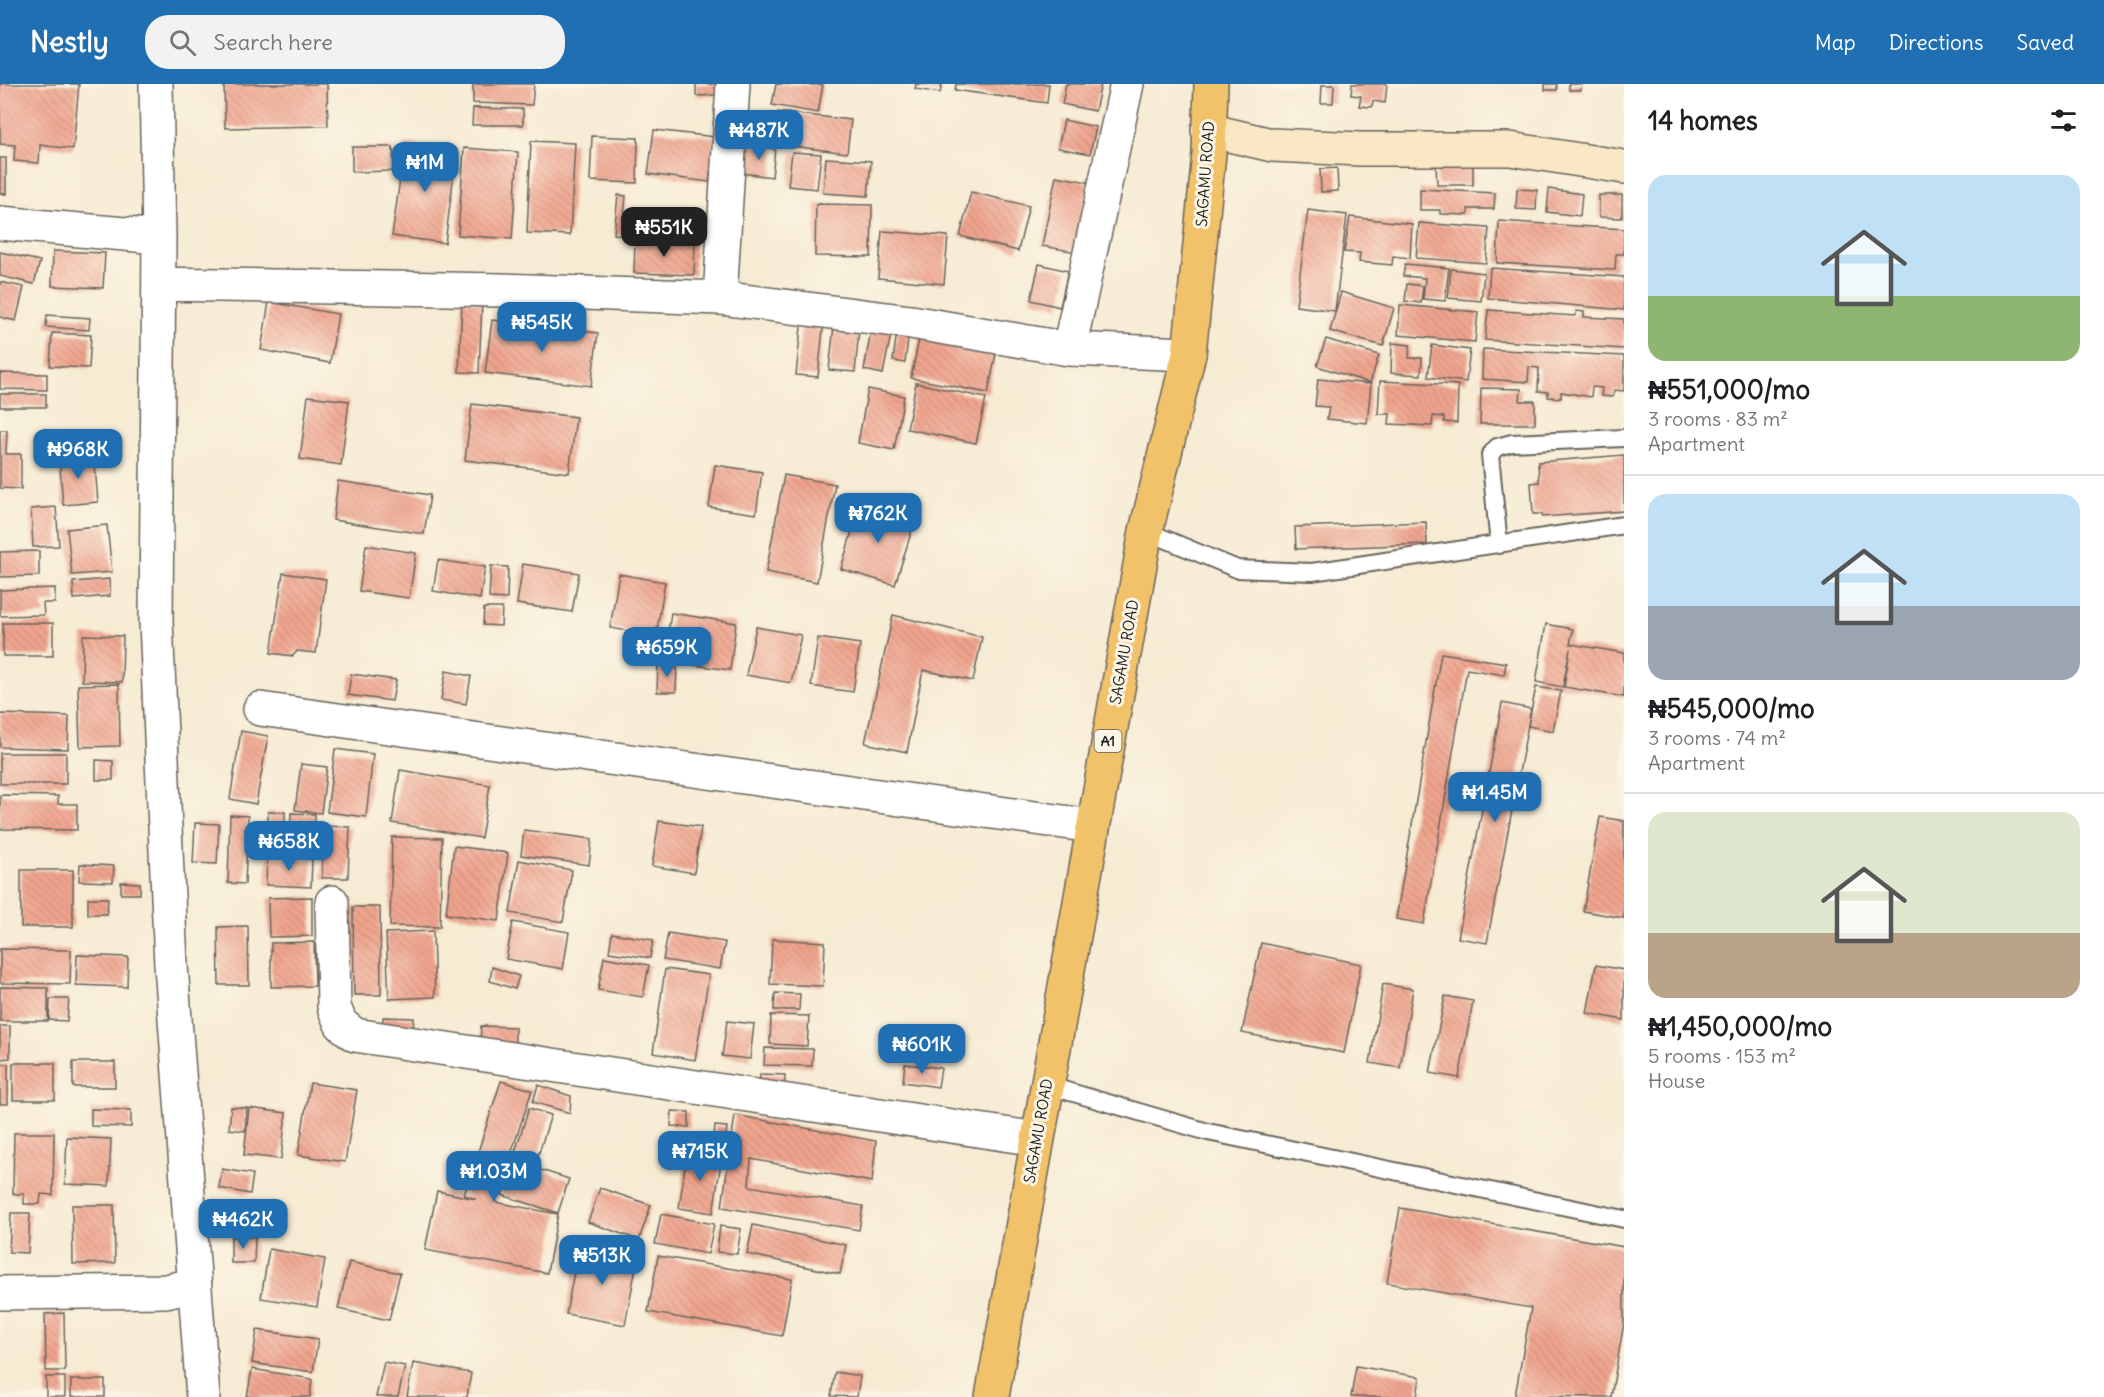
<!DOCTYPE html>
<meta charset="utf-8">
<style>
body{margin:0;font-family:Delius,sans-serif;background:#f2f2f2;color:#202124;height:100vh;display:flex;flex-direction:column;font-size:22px;white-space:nowrap}
*{box-sizing:border-box;margin:0}
p{font-size:20px;color:#757577}
.icon{flex:none;width:33px;height:33px;fill:none;stroke:currentColor;stroke-width:2;stroke-linecap:round;stroke-linejoin:round}
.map{position:relative;flex:1;overflow:hidden}
.sheet{display:flex;flex-direction:column;background:#fff;width:480px}
.sheet>*{flex:none}
.price{position:absolute;translate:-50% -51px;padding:0 14px;border-radius:12px;background:#1f6fb2;color:#fff;font-size:20px;line-height:39px;filter:drop-shadow(0 2px 3px #0008)}
.price::after{content:'';position:absolute;left:50%;top:36px;width:18px;height:14px;margin-left:-9px;background:inherit;clip-path:polygon(0 0,100% 0,50% 100%)}
.price.on{background:#222;color:#fff}
ul{padding:0;list-style:none}
li{display:grid;align-content:center;gap:12px;height:318px;padding:0 24px}
li+li{border-top:2px solid #e0e0e0}
li span{display:grid;place-items:center;height:186px;border-radius:18px;color:#555}
li>.icon{margin-inline-start:auto}
span .icon{width:108px;height:108px;fill:#fffc;stroke-width:1}
li b{font-size:26px}
h2{display:flex;justify-content:space-between;align-items:center;height:72px;padding:0 24px;font-size:26px}
header{display:flex;align-items:center;gap:36px;box-sizing:border-box;height:84px;padding:0 30px;background:#1f6fb2;color:#fff}
header strong{font-size:28px}
nav{display:flex;gap:33px;margin-inline-start:auto;font-size:21px}
.search{width:420px;height:54px;background:#f2f2f2;display:flex;align-items:center;gap:15px;box-sizing:border-box;padding:0 21px;border-radius:24px;color:#757577;font-size:22px}
main{display:flex;flex:1;min-height:0}
.map>svg:first-child{display:block}
</style>
<header>
<strong>Nestly</strong>
<div class="search"><svg class="icon" aria-label="search" viewBox="0 0 24 24"><circle cx="10" cy="10" r="6"/><path d="M15 15l6 6"/></svg>Search here</div>
<nav><a>Map</a><a>Directions</a><a>Saved</a></nav>
</header>
<main>
<div class="map">
<svg width="1624" height="1313" viewBox="0 0 1624 1313">
<defs>
<pattern id="building-back-hatch" width="6" height="6" patternUnits="userSpaceOnUse" patternTransform="scale(1.5)"><rect width="6" height="6" fill="#f0a48e"/><path d="M-1 5l2 2M0 0l6 6M5-1l2 2" fill="none" stroke="#cd8d7a"/></pattern>
</defs>
<rect width="100%" height="100%" fill="#fcf5e5"/>
<filter id="ink" filterUnits="userSpaceOnUse"><feTurbulence type="fractalNoise" baseFrequency=".0167" numOctaves="2"/><feDisplacementMap in="SourceGraphic" scale="12" xChannelSelector="R" yChannelSelector="G"/><feConvolveMatrix kernelMatrix="1 2 1 2 8 2 1 2 1" color-interpolation-filters="sRGB"/></filter>
<filter id="wash" filterUnits="userSpaceOnUse"><feTurbulence type="fractalNoise" baseFrequency=".008" numOctaves="4" result="noise"/><feDisplacementMap in="SourceGraphic" scale="24" xChannelSelector="R" yChannelSelector="G"/><feGaussianBlur stdDeviation="1.35" result="paint"/><feColorMatrix in="noise" values="0 0 0 0 0 0 0 0 0 0 0 0 0 0 0 0 0 1.4 0 .05"/><feComposite in="paint" operator="in"/></filter>
<g filter="url(#wash)">
<rect width="100%" height="100%" fill="#f6ebd3"/>
<g id="blocks">
<path fill="url(#building-back-hatch)" d="M0,0h79l-6,65 -33,-4 -1,18 -25,-2 1,-16 -15,-1z
M224,0h103l1,42 -103,2z
M473,0h61l-2,21 -59,-2z
M696,0h21l1,11 -22,1z
M776,0l47,1 -5,28 -46,-8z
M916,0h26l-2,9 -25,-4z
M956,0h93l-2,19 -92,-13z
M1066,0h35l-6,27 -33,-7z
M1352,0h35l-2,19 -12,-2 -1,6 -13,-1 2,-10 -10,-1z
M1545,0h12v6h-12z
M1569,0h13l-1,6h-12z
M1322,1h12l-1,18h-12z
M473,24l50,1v16h-51z
M778,28l73,8 -4,33 -72,-9z
M1064,36l32,7 -6,27 -32,-6z
M654,46l61,7 -6,45 -61,-8z
M592,52l46,2 -1,45 -47,-2z
M531,57l44,2 -5,92 -43,-2z
M405,59l52,7 -12,93 -53,-7z
M745,61l30,4 -3,28 -30,-4z
M352,63h41l1,24 -42,1z
M464,64l54,4 -6,87 -54,-4z
M792,68l29,2 -4,35 -29,-3z
M0,74h6v36l-6,-1z
M826,74l45,3 -3,35 -45,-3z
M1473,77v24h-36l-1,-20z
M1337,84l1,23 -17,1 -1,-23z
M1056,92l32,6 -12,70 -34,-6z
M1420,105l75,4 -1,16h-26v6l-28,-1v-4h-20z
M1517,105l20,1 -1,20 -20,-1z
M1549,105l33,5 -2,22 -33,-4z
M971,108l58,14 -11,45 -58,-15z
M618,111l8,1 -4,39 -8,-1z
M1599,111h23v23l-23,-1z
M816,120l56,1 -1,52 -56,-1z
M1308,126l39,5 -12,96 -39,-5z
M1350,133l62,7 -2,34 -17,-2 -1,9 -33,-3 1,-9 -16,-1z
M1499,137l125,8v25h-8l-1,16 -118,-7z
M1419,139l70,5 -3,35 -70,-5z
M882,147l66,5 -4,48 -66,-6z
M635,156l60,2 -1,33 -60,-2z
M53,167l52,2 -2,35 -51,-2z
M0,168l40,9 -6,23 -34,-8z
M1039,180l29,7 -8,36 -29,-7z
M1405,180l44,4 -4,33 -22,-2 2,-21 -22,-2z
M1490,184l134,9v33l-136,-12z
M1451,185l33,4 -3,28 -33,-3z
M0,198l24,5 -8,34 -16,-4z
M1407,200l16,2 -2,17 -16,-2z
M1341,208l53,16 -11,38 -53,-15z
M462,217l20,1 -3,71 -20,-1z
M269,218l69,12 -8,49 -69,-13z
M1400,221l78,7 -3,30 -77,-7z
M1488,226l87,6 1,-5 8,1v5l40,2v30l-139,-9z
M47,231l43,3 -1,12 -43,-3z
M802,233l22,2 -6,58 -22,-2z
M835,233l25,2 -5,53 -26,-2z
M492,236l106,13 -7,53 -106,-13z
M898,239l12,1 -5,39 -12,-2z
M872,241l20,4 -9,45 -19,-4z
M52,249l39,2 -2,33 -39,-2z
M920,250l77,15 -9,44 -77,-15z
M1326,255l53,16 -9,28 -53,-17z
M1392,259l18,2 -1,13h13l-1,17 -30,-2z
M1432,261l38,5 -4,32 -38,-5z
M1483,265l141,7v35l-10,-1 -1,7 -12,-1 1,-8 -10,-1 -1,10 -30,-5v6l-13,-1v-5l-10,-1 1,-23 -10,-1 -1,15 -46,-3z
M0,289l47,1v16l-47,-1z
M1318,295l53,5 -4,39 -40,-4 2,-12 -14,-1z
M1380,297l78,4 -1,38 -13,-1v-5l-11,-1 -1,10 -43,-2 1,-10h-12z
M916,299l70,15 -10,45 -69,-14z
M1481,304l40,1 -1,12h15v23h-55z
M868,305l36,7 -10,54 -36,-7z
M0,310h46v13h-46z
M308,312l41,5 -8,64 -41,-6z
M472,320l104,13 -7,56 -104,-13z
M0,346h7l-1,24h15v35l-21,-1z
M94,370l4,48 -35,3 -4,-48z
M1624,371v56l-82,6v-3h-9l-2,-31 8,-1 -1,-20z
M715,381l47,7 -6,42 -47,-7z
M784,391l51,9 -18,98 -51,-10z
M338,397l92,14 -6,39 -91,-14z
M860,420l55,16 -20,65 -54,-16z
M56,423l3,39 -26,1 -2,-38z
M1426,438l1,22 -131,5 -1,-22z
M107,441l5,47 -40,3 -5,-46z
M366,461l50,8 -7,45 -50,-7z
M39,467v25l-39,1v-25z
M438,476l47,7 -5,32 -47,-8z
M523,480l56,9 -7,39 -55,-8z
M491,482l17,1 -1,32 -18,-1z
M283,489l43,6 -10,74 -19,-2 -4,5 -22,-3z
M619,490l46,8 -9,54 -46,-8z
M109,495l1,17 -36,3 -1,-17z
M55,504v15h-12l1,12 -44,1v-26z
M484,524h18l-1,18 -18,-1z
M671,529l65,10 -6,47 -66,-9z
M893,531l89,22 -9,44 -50,-11 -16,82 -42,-9z
M3,539h50v33h-50z
M1546,540l27,5 -3,15 54,9v44l-60,-10 6,-38 -7,38 -27,-5z
M756,543l45,8 -10,48 -45,-8z
M83,551l40,1 -1,46 -40,-1z
M818,554l42,6 -7,48 -42,-6z
M1441,569l65,10 -2,12 -37,-6 -43,255 -28,-5z
M658,580l19,1 -1,27h-19z
M446,587l25,5 -5,28 -25,-4z
M351,590l45,6 -4,21 -44,-6z
M119,600l1,62 -40,1 -2,-62z
M1536,603l25,4 -8,40 -25,-5z
M1502,619l29,6 -44,234 -29,-5z
M0,630l69,2 -1,33 -68,-2z
M241,647l27,5 -12,68 -26,-5z
M335,665l38,5 -7,63 -39,-5z
M0,669h66v31h-66z
M96,676l17,1v19h-17z
M301,680l26,3 -6,46 -26,-3z
M400,686l90,15 -9,53 -89,-15z
M0,711l58,1v8h19v26l-77,-1z
M268,728h17v40h-17z
M291,729l24,1 -1,40 -24,-1z
M230,731l18,1 -3,68 -17,-1z
M1600,733l24,4v97l-41,-7z
M659,737l42,6 -7,46 -42,-7z
M195,739l24,1 -2,40 -24,-1z
M323,742l27,1 -2,51h-26z
M524,746l68,9 -3,26 -68,-10z
M392,753l50,1 -2,89 -50,-1z
M454,762l54,7 -9,68 -53,-7z
M267,773l45,2 -1,28 -45,-2z
M519,776l53,10 -9,52 -53,-9z
M80,780l34,2 -1,16 -34,-1z
M21,786h52v57h-52z
M121,798l19,1v11h-19z
M312,813v39l-43,1 -1,-39z
M88,814h20l-1,16h-19z
M353,823h27l1,88h-27z
M513,838l56,10 -6,37 -57,-10z
M248,842l1,59h-30l-1,-58z
M433,847l2,66 -46,2 -3,-66z
M612,849l41,7 -3,18 -41,-6z
M668,849l57,9 -5,27 -57,-9z
M772,855l53,3 -2,44 -53,-2z
M314,858l1,44 -44,1v-44z
M1261,859l100,21 -17,89 -102,-20z
M0,865l71,1 -1,34 -70,-1z
M77,871l51,2 -1,30 -51,-2z
M604,873l45,8 -6,32 -45,-7z
M1596,881l28,5v50l-37,-7z
M492,883l27,9 -4,13 -25,-8z
M665,885l44,6 -14,85 -42,-7z
M1383,900l30,5 -13,79 -30,-5z
M0,903l48,1v33h-48z
M775,909l25,1 -1,16h-25z
M1445,912l28,5 -14,77 -29,-5z
M50,915h19l-2,22 -18,-1z
M771,931l38,1 -2,30 -37,-2z
M383,933l31,1 -1,13 -31,-1z
M727,937l27,3 -4,35 -28,-3z
M0,942h10v32l-10,1z
M481,942l34,1v19l-35,-2z
M765,964l48,1 -1,17 -48,-1z
M73,978h42v25h-42z
M13,979h42v37h-42z
M0,980h8v40h-8z
M905,980l36,4 -3,19 -35,-5z
M760,990l25,1 -1,16 -25,-1z
M501,997l31,9 -37,112 63,12 -11,59 -122,-23 12,-59 39,8 -12,-4z
M310,999l47,7 -12,72 -47,-7z
M538,1001l33,11 -1,17 -37,-11z
M231,1023l16,1 -2,23 -16,-2z
M249,1024l37,5 -5,46 -37,-4z
M529,1024l22,7 -15,47 -22,-7z
M91,1025l40,1v17l-40,-1z
M672,1027l17,1v15l-18,-1z
M735,1031l141,26 -4,41 -121,-23 -2,27 114,20 -4,24 -137,-23z
M715,1042l12,1 -2,18 -12,-1z
M14,1049h40l-1,62 -12,-1 -1,10h-16v-10h-11z
M67,1053l44,2 -2,47 -44,-2z
M687,1068l35,4 -9,57 -34,-5z
M513,1077l56,18 -11,34 -56,-18z
M222,1085l31,5 -3,20 -31,-6z
M600,1104l51,17 -12,35 -51,-18z
M72,1121h42l1,58 -42,1z
M1400,1124l224,39v76l-13,74 -96,-1 16,-88 -144,-25z
M11,1129h19l-2,40 -19,-1z
M661,1130l53,10 -6,30 -53,-10z
M753,1141l93,20 -6,29 -93,-20z
M720,1142l21,3 -4,25 -20,-2z
M231,1153h24l-1,26h-23z
M579,1162l59,11 -13,68 -59,-11z
M269,1165l56,10 -8,48 -56,-9z
M658,1172l134,23 -10,57 -134,-24z
M349,1178l51,11 -11,47 -51,-11z
M64,1229l1,58h-19l-1,-57z
M257,1246l61,9 -5,33 -61,-9z
M384,1278l21,4 -7,31h-22z
M413,1279l58,10 -4,24h-60z
M1356,1282l64,11 -3,20h-66z
M252,1285l60,10 -2,18h-63z
M835,1288l25,4 -3,21 -26,-1z
M46,1293h19v20h-19z
M71,1296h34v17h-34z"/>
</g>
</g>
<g filter="url(#ink)">
<use href="#blocks" fill-opacity="0" stroke="#68645c" stroke-width="1.5"/>
<g fill="none" stroke-linecap="round" stroke-linejoin="round">
<defs>
<path id="lane" d="M1146,447l91,38 75,3 312,-47
M1499,461l-9,-90 7,-8 15,-4 112,-5
M1046,1001l162,47 416,87"/>
<path id="street" d="M156,0l3,153 -3,384 15,344 32,432
M0,139l159,14
M159,200l343,6 218,8 191,24 158,27 120,5
M720,214l13,-214
M1069,265l58,-265
M260,625l832,117
M332,818l2,105 7,17 14,11 682,104
M0,1209l166,-2 27,-6"/>
<path id="secondary" d="M1208,46l64,15 88,4h150l114,18"/>
<path id="highway" d="M992,1313l154,-866 43,-177 20,-200 2,-70"/>
</defs>
<use href="#lane" stroke="#68645c" stroke-width="20"/>
<use href="#street" stroke="#68645c" stroke-width="36"/>
<use href="#secondary" stroke="#68645c" stroke-width="36"/>
<use href="#highway" stroke="#68645c" stroke-width="36"/>
<use href="#lane" stroke="#fff" stroke-width="16"/>
<use href="#street" stroke="#fff" stroke-width="33"/>
<use href="#secondary" stroke="#fae7c3" stroke-width="33"/>
<use href="#highway" stroke="#f2c26a" stroke-width="33"/>
</g>
</g>
<g text-anchor="middle" dominant-baseline="central" stroke-width="6" stroke-linejoin="round" paint-order="stroke">
<rect fill="#fcf5e5" stroke="#5f5d58" stroke-width="1.5" x="1094.5" y="646" width="27" height="22" rx="4.5"/>
<g font-size="14" font-weight="bold" fill="#1c1c1c">
<text x="1108" y="657">A1</text>
</g>
<g font-size="15" fill="#1c1c1c" stroke="#fcf5e5">
<text transform="translate(1205 90) rotate(-86)">SAGAMU ROAD</text>
<text transform="translate(1124 568) rotate(-80)">SAGAMU ROAD</text>
<text transform="translate(1038 1047) rotate(-80)">SAGAMU ROAD</text>
</g>
</g>
</svg>
<b class="price" style="left:759px;top:77px">₦487K</b>
<b class="price" style="left:425px;top:109px">₦1M</b>
<b class="price on" style="left:664px;top:174px">₦551K</b>
<b class="price" style="left:542px;top:269px">₦545K</b>
<b class="price" style="left:78px;top:396px">₦968K</b>
<b class="price" style="left:878px;top:460px">₦762K</b>
<b class="price" style="left:667px;top:594px">₦659K</b>
<b class="price" style="left:1495px;top:739px">₦1.45M</b>
<b class="price" style="left:289px;top:788px">₦658K</b>
<b class="price" style="left:922px;top:991px">₦601K</b>
<b class="price" style="left:700px;top:1098px">₦715K</b>
<b class="price" style="left:494px;top:1118px">₦1.03M</b>
<b class="price" style="left:243px;top:1166px">₦462K</b>
<b class="price" style="left:602px;top:1202px">₦513K</b>
</div>
<section class="sheet">
<h2>14 homes<svg class="icon" aria-label="filters" viewBox="0 0 24 24"><path d="M4 7h16M4 17h16"/><circle cx="9" cy="7" r="2"/><circle cx="15" cy="17" r="2"/></svg></h2>
<ul>
<li><span style="background:linear-gradient(#bfe0f5 65%,#8fb573 0)"><svg class="icon" aria-label="home" viewBox="0 0 24 24"><path d="M3 11l9-7 9 7M6 9v11h12V9"/></svg></span><div><b>₦551,000/mo</b><p>3 rooms · 83 m²</p><p>Apartment</p></div></li>
<li><span style="background:linear-gradient(#bfe0f5 60%,#9aa5b1 0)"><svg class="icon" aria-label="home" viewBox="0 0 24 24"><path d="M3 11l9-7 9 7M6 9v11h12V9"/></svg></span><div><b>₦545,000/mo</b><p>3 rooms · 74 m²</p><p>Apartment</p></div></li>
<li><span style="background:linear-gradient(#dfe7d0 65%,#b9a48a 0)"><svg class="icon" aria-label="home" viewBox="0 0 24 24"><path d="M3 11l9-7 9 7M6 9v11h12V9"/></svg></span><div><b>₦1,450,000/mo</b><p>5 rooms · 153 m²</p><p>House</p></div></li>
</ul>
</section>
</main>
